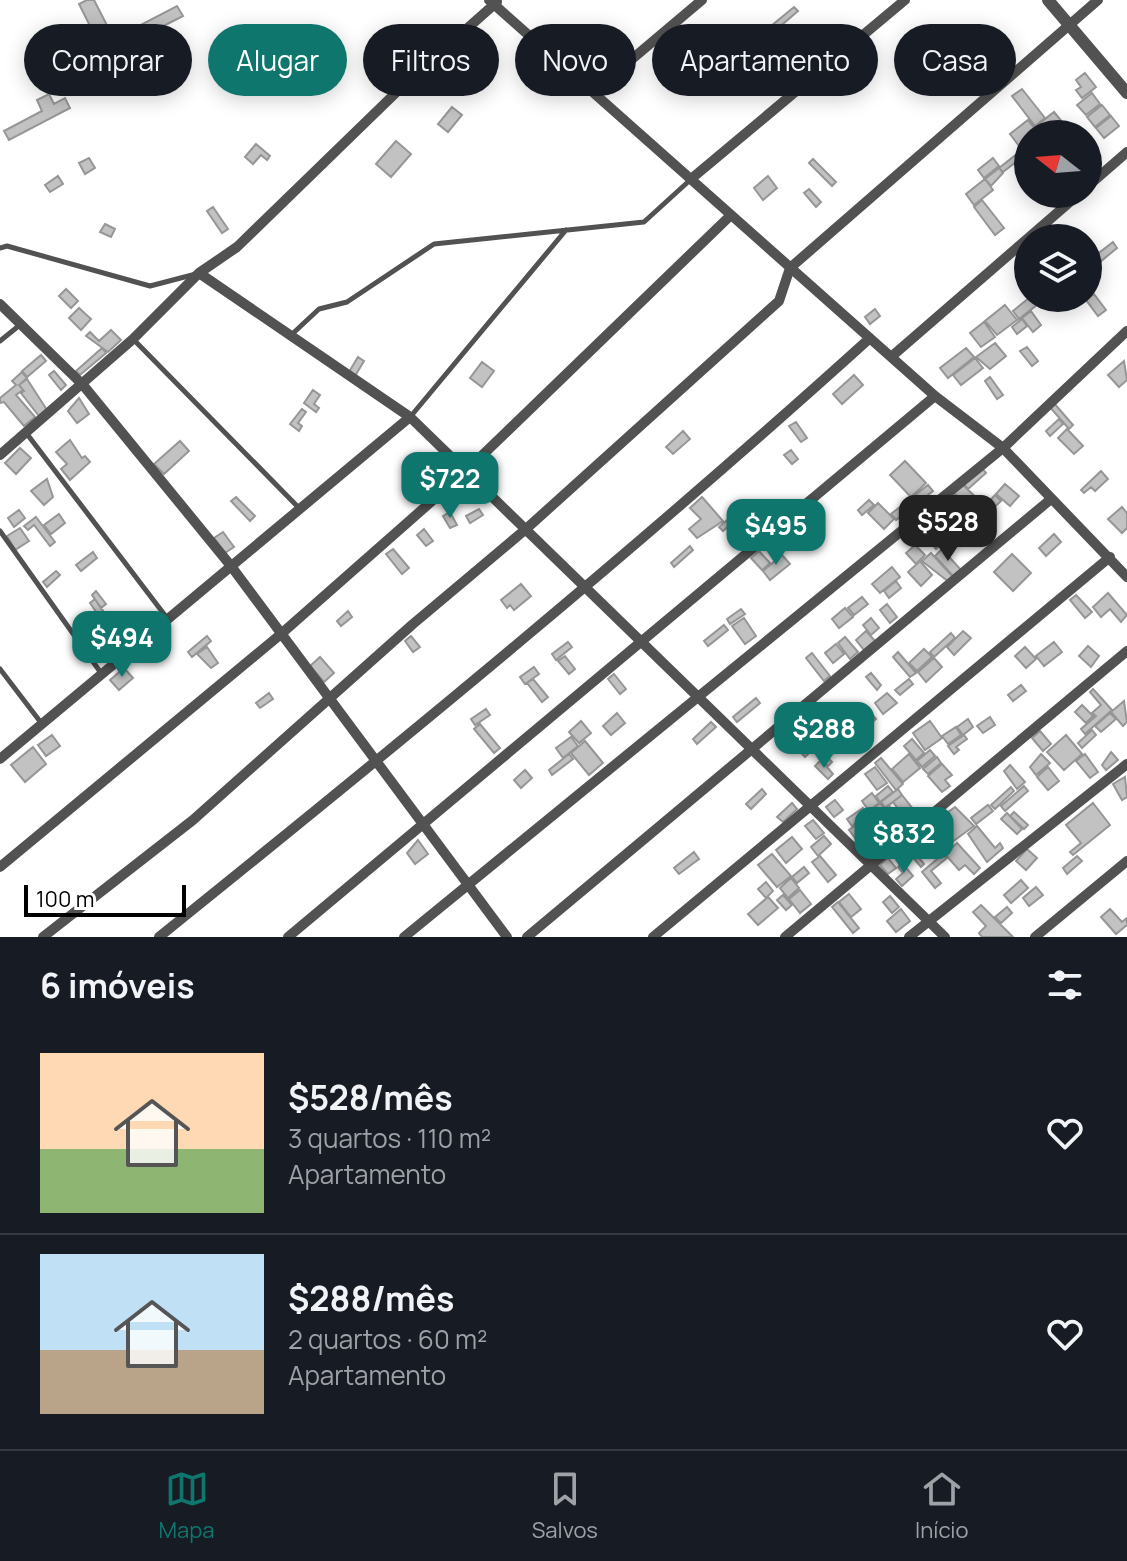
<!DOCTYPE html>
<html lang="pt">
<meta charset="utf-8">
<style>
body{margin:0;font-family:Manrope,sans-serif;background:#20242c;color:#f1f3f6;height:100vh;display:flex;flex-direction:column;font-size:30px;white-space:nowrap}
*{box-sizing:border-box;margin:0}
p{font-size:26px;color:#9ea1a6}
.icon{flex:none;width:44px;height:44px;fill:none;stroke:currentColor;stroke-width:2;stroke-linecap:round;stroke-linejoin:round}
.map{position:relative;height:937px;overflow:hidden}
.details{display:flex;flex-direction:column;background:#171b24;flex:1}
.details>*{flex:none}
.banner{position:absolute;left:24px;top:24px;width:1080px;height:72px;display:flex;gap:16px}
.needle{width:52px;rotate:287deg}
.controls{position:absolute;left:1014px;top:120px;display:grid;gap:16px}
.controls a{display:grid;place-items:center;width:88px;height:88px;border-radius:50%;background:#171b24;box-shadow:0 4px 20px #0003;font-size:40px}
.scale{position:absolute;left:24px;bottom:20px;width:162px;box-sizing:border-box;padding-left:8px;border:4px solid #000;border-top:0;font-size:22px;line-height:28px;white-space:nowrap;color:#000;-webkit-text-stroke:6px #fff;paint-order:stroke}
.price{position:absolute;translate:-50% -68px;padding:0 18px;border-radius:16px;background:#0f766e;color:#fff;font-size:26px;line-height:52px;filter:drop-shadow(0 2px 4px #0008)}
.price::after{content:'';position:absolute;left:50%;top:48px;width:24px;height:18px;margin-left:-12px;background:inherit;clip-path:polygon(0 0,100% 0,50% 100%)}
.price.selected{background:#222;color:#fff}
ul{padding:0;list-style:none}
li{display:flex;align-items:center;gap:24px;height:200px;padding:0 40px}
li+li{border-top:2px solid #363941}
li span{display:grid;place-items:center;flex:none;width:224px;height:160px;border-radius:0px;color:#555}
li>.icon{margin-inline-start:auto}
span .icon{width:96px;height:96px;fill:#fffc;stroke-width:1}
li b{font-size:34px}
h2{display:flex;justify-content:space-between;align-items:center;height:96px;padding:0 40px;font-size:34px}
.chip{padding:0 28px;border-radius:36px;background:#171b24;box-shadow:0 4px 20px #0003;font-size:28px;line-height:72px}
.chip.selected{background:#0f766e;color:#fff}
.menu{display:flex;justify-content:space-around;align-items:center;height:112px;border-top:2px solid #363941;background:#171b24;font-size:22px;color:#9ea1a6}
.menu a{display:grid;justify-items:center;gap:4px}
.menu .selected{color:#0f766e}
.map>svg:first-child{display:block}
</style>
<div class="map">
<svg width="1127" height="937" viewBox="0 0 1127 937">
<rect width="100%" height="100%" fill="#fff"/>
<path fill="#c2c2c2" stroke="#969696" stroke-width="2" d="M87,0h7l20,39 63,-33 6,10 -78,40 -26,-52z
M794,7l4,4 -29,25 -4,-5z
M812,29l10,13 -10,9 -11,-14z
M1085,73l11,14 -14,11 -6,-8 5,-3 -5,-7z
M1022,89l23,29 -10,8 -23,-30z
M1092,93l8,11 -14,11 -9,-10z
M49,94l5,10 11,-6 5,10 -61,32 -5,-9 38,-20 -5,-11z
M1102,105l8,10 -15,12 -8,-10z
M452,107l10,8 -14,17 -10,-8z
M1054,112l18,22h-31l-6,-7z
M1111,116l8,10 -15,12 -8,-10z
M1028,120l11,14h-11v12l-6,4 -12,-16z
M396,141l15,13 -20,23 -15,-13z
M256,144l14,12 -3,4 -6,-5 -8,9 -8,-7z
M1022,150l3,5 -22,17 -4,-4z
M89,158l6,10 -10,6 -6,-11z
M993,158l6,8 -15,12 -6,-8z
M813,159l23,23 -4,4 -23,-23z
M999,168l4,5 -12,13 -6,-7z
M58,176l5,8 -13,8 -5,-7z
M768,176l9,12 -14,12 -9,-12z
M985,179l8,11 -19,15 -8,-11z
M809,189l12,13 -5,5 -12,-14z
M982,200l22,28 -9,7 -21,-28z
M213,207l15,22 -6,4 -15,-22z
M105,224l10,5 -4,8 -11,-5z
M1113,242l4,6 -17,14 -5,-6z
M66,289l12,12 -7,7 -12,-12z
M1094,294l12,16 -8,6 -12,-16z
M1029,298l9,6 -19,15 -6,-8z
M1005,305l12,15 -20,15 -12,-14z
M79,308l12,11 -10,11 -12,-12z
M875,309l5,7 -10,8 -5,-7z
M1031,311l10,14 -8,7 -11,-14z
M1022,319l5,7 -10,8 -5,-7z
M984,322l11,15 -14,10 -11,-14z
M111,330l10,10 -13,12 -22,-16 4,-4 9,9z
M995,343l11,13 -16,13 -14,-12z
M1027,347l11,14 -6,5 -12,-15z
M102,348l4,5 -26,22 -4,-4z
M966,348l8,9 -26,21 -8,-10z
M41,355l5,6 -19,16 -5,-6z
M358,357l6,4 -9,15 -6,-4z
M975,358l8,10 -22,17 -8,-10z
M1124,361l3,19 -8,7 -11,-12z
M482,362l12,9 -12,16 -12,-9z
M54,371l12,14 -5,5 -12,-15z
M22,372l5,6 -8,7 4,5 -7,5 19,22 -11,9 -20,-24 -4,1v-5l16,-13 -4,-4z
M854,375l9,10 -21,19 -9,-10z
M990,377l13,18 -6,4 -12,-18z
M27,379l20,31 -8,6 -18,-23 3,-2 -5,-6z
M313,390l7,5 -6,9 5,4 -3,4 -12,-9z
M79,398l10,16 -12,9 -9,-12z
M1053,402l20,23 -4,4 -20,-23z
M302,409l4,3 -8,11 4,3 -3,5 -9,-7z
M1059,419l4,5 -13,12 -4,-5z
M796,422l11,16 -6,4 -12,-16z
M1067,429l16,17 -9,8 -16,-16z
M683,431l7,8 -17,15 -7,-7z
M70,440l12,18 3,-2 5,6 -20,18 -9,-11 6,-5 -11,-12z
M180,441l9,10 -25,23 -10,-10z
M20,448l11,10 -15,16 -11,-11z
M791,450l7,9 -6,5 -8,-9z
M905,461l21,22 -15,14 -21,-22z
M980,466l6,7 -18,16 -6,-7z
M1101,471l7,8 -13,12 -4,-4 -7,6 -3,-3z
M47,479l6,18 -9,8 -13,-14z
M962,484l22,21 -8,8 -22,-20z
M1005,484l14,12 -9,10 -14,-12z
M928,485l5,6 -37,29 -5,-6z
M995,495l6,6 -14,13 -5,-5z
M236,497l19,19 -5,5 -19,-20z
M702,497l21,24 -26,17 -8,-9 12,-10 -11,-11z
M869,500l5,5 -12,10 -4,-5z
M878,503l16,16 -10,10 -16,-16z
M944,504l14,16 -10,8 -13,-16z
M1122,507l5,6v15l-5,5 -14,-14z
M479,509l4,6 -13,8 -4,-7z
M740,509l3,4 -20,18 -4,-4z
M19,510l6,8 -11,9 -6,-9z
M450,512l7,13 -7,3 -7,-12z
M59,514l6,9 -14,11 -7,-9z
M750,514l11,16 -7,4 -10,-16z
M36,517l19,25 -5,4 -16,-21 -6,5 -4,-4z
M982,519l10,10 -5,5 -10,-9z
M964,523l5,6 -20,25 -8,-9z
M20,528l9,13 -14,9 -8,-14z
M943,528l7,7 -14,14 -7,-8z
M424,529l9,12 -7,5 -9,-11z
M223,532l11,15 -9,6 -11,-15z
M1054,534l7,8 -15,14 -7,-8z
M915,545l10,10 -9,9 -10,-11z
M690,546l3,4 -19,17 -3,-4z
M393,549l16,19 -7,6 -16,-20z
M942,549l19,21 -7,7 -19,-21z
M759,551l11,12 -8,7 -11,-12z
M93,552l4,6 -16,13 -5,-6z
M931,553l22,24 -4,5 -27,-21z
M1012,554l19,19 -18,18 -19,-19z
M782,555l8,9 -20,16 -7,-9z
M920,561l12,14 -11,11 -13,-14z
M892,567l8,10 -20,16 -8,-9z
M56,571l4,4 -13,12 -4,-5z
M896,581l5,7 -12,10 -5,-7z
M521,584l10,12 -17,14 -4,-5 -3,3 -6,-8z
M96,591l10,13 -5,4 -9,-13z
M1108,593l19,22 -6,7 -11,-13 -9,8 -8,-10z
M1076,595l16,17 -7,6 -15,-18z
M862,597l6,7 -14,11 -6,-7z
M95,599l13,19 -5,4 -13,-19z
M887,604l10,13 -7,6 -10,-13z
M845,608l8,9 -14,11 -7,-9z
M741,609l4,5 -15,10 -3,-5z
M348,611l4,6 -11,9 -4,-5z
M744,618l12,18 -11,8 -13,-18z
M871,618l8,10 -8,7 -8,-10z
M724,625l4,5 -20,16 -4,-5z
M866,631l9,10 -11,9 -8,-10z
M963,631l8,7 -17,17 -7,-8z
M951,633l4,5 -21,19 -4,-5z
M207,636l4,5 -19,16 -4,-5z
M411,636l9,11 -7,5 -8,-11z
M109,637l9,10 -14,11 -8,-10z
M845,637l13,15 -8,7 -12,-16z
M568,642l4,5 -16,13 -4,-6z
M1054,642l8,10 -18,14 -8,-10z
M836,644l8,10 -11,9 -8,-10z
M1088,646l11,10 -8,11 -12,-11z
M207,647l11,16 -7,5 -14,-14z
M1025,647l11,12 -10,9 -11,-12z
M924,649l8,8 -15,14 -8,-8z
M898,652l18,21 -6,4 -17,-20z
M812,653l18,23 -6,5 -18,-23z
M565,656l10,13 -6,5 -11,-13z
M320,657l14,16 -10,9 -14,-16z
M934,658l8,9 -16,15 -8,-10z
M534,667l5,7 -14,10 -5,-7z
M124,668l9,10 -14,12 -9,-10z
M871,673l10,12 -4,5 -11,-13z
M614,674l12,15 -6,5 -12,-15z
M533,679l15,18 -6,5 -15,-19z
M909,679l4,5 -13,11 -5,-5z
M1021,685l5,6 -13,10 -5,-6z
M1093,689l19,21 -27,24 -4,-5 15,-13 -4,-3 9,-8 -11,-13z
M269,693l4,6 -13,9 -4,-5z
M887,693l10,10 -14,11 -8,-11z
M756,698l4,5 -23,19 -4,-5z
M1124,701l3,21 -4,4 -12,-14z
M1082,705l11,11 -7,7 -11,-11z
M856,707l6,7 -20,17 -6,-7z
M823,708l11,12 -5,4 -11,-12z
M486,709l4,6 -15,10 -4,-6z
M869,711l7,8 -23,20 -8,-8z
M617,713l8,10 -14,12 -8,-9z
M1110,713l6,6 -15,13 -6,-6z
M990,717l5,8 -12,8 -6,-7z
M811,718l10,10 -7,7 -11,-10z
M968,719l5,8 -10,8 -6,-8z
M581,721l10,12 -12,10 -10,-11z
M930,721l12,17 -17,12 -12,-17z
M711,722l5,5 -19,17 -4,-5z
M480,724l20,24 -6,5 -20,-24z
M832,726l6,7 -20,14 -5,-7z
M956,727l5,8 -13,9 -6,-8z
M1092,730l4,5 -14,13 -4,-5z
M1040,731l11,13 -8,7 -11,-13z
M52,735l8,11 -14,10 -8,-11z
M964,735l3,4 -11,8 3,3 -5,4 -6,-8z
M1066,735l16,19 -18,16 -17,-18z
M571,737l7,9 -15,12 -7,-10z
M799,739l12,12 -6,6 -12,-13z
M912,739l12,14 -8,7 -12,-14z
M585,741l18,22 -14,12 -18,-22z
M33,747l13,17 -21,18 -14,-17z
M818,748l14,14 -4,4 -14,-14z
M930,750l5,6 -13,11 -5,-6z
M1111,752l7,8 -12,10 -4,-5z
M569,754l4,5 -21,16 -3,-5z
M909,754l11,14 -17,14 -11,-13z
M1041,754l9,9 -14,12 -6,-8z
M1085,754l13,18 -8,6 -14,-17z
M937,757l4,6 -13,11 -5,-5z
M881,758l22,26 -7,6 -21,-27z
M821,760l12,14 -5,5 -13,-13z
M942,764l10,11 -7,5 5,6 -8,6 -14,-16z
M1010,765l15,17 -8,7 -13,-18z
M875,767l12,16 -10,7 -12,-16z
M1048,767l11,14 -11,9 -11,-13z
M525,770l7,8 -11,10 -7,-8z
M1125,777l2,20 -5,3 -9,-16z
M888,786l5,6 -13,10 -4,-6z
M1024,786l4,5 -23,20 -4,-5z
M1011,787l3,4 -19,18 -4,-4z
M762,789l4,5 -15,15 -5,-5z
M898,789l4,6 -17,13 -4,-6z
M872,793l7,10 -10,8 -7,-10z
M902,795l15,19 -9,8 -15,-20z
M835,800l8,10 -9,7 -8,-10z
M792,803l5,6 -14,13 -6,-5z
M880,803l6,7 4,-3 3,5 -4,3 5,6 -7,6 -14,-18z
M1093,803l17,22 -37,30 -3,-3 11,-9 -15,-18z
M988,805l5,6 -17,13 -5,-6z
M955,807l19,19 -26,19 -16,-21z
M863,808l4,6 -15,12 -5,-7z
M1014,812l14,13 -4,4 -14,-13z
M1007,813l15,16 -5,5 -16,-15z
M900,818l6,7 -13,10 -5,-7z
M864,819l12,17 -14,11 -13,-17z
M813,820l11,13 -8,6 -11,-13z
M977,826l18,22 5,-5 3,5 -16,14 -19,-28z
M884,830l6,8 -21,16 -6,-7z
M926,830l7,10 -10,8 -8,-10z
M824,836l7,8 -13,12 -7,-9z
M792,837l10,12 -16,14 -10,-13z
M913,839l10,13 -5,4 -10,-14z
M418,840l10,14 -13,10 -8,-11z
M907,843l17,21 -3,3 -18,-21z
M945,843l3,5 -14,10 -3,-5z
M957,843l23,25 -6,6 -9,-9 -6,5 -14,-16z
M1027,849l10,9 -11,12 -10,-9z
M694,852l5,7 -20,15 -5,-6z
M772,854l19,22 -14,11 -19,-22z
M943,854l4,4 -16,13 10,12 -6,5 -13,-16z
M820,856l16,19 -8,7 -16,-20z
M1077,856l5,5 -15,13 -4,-6z
M888,858l8,10 -8,6 -8,-9z
M902,863l11,13 -11,10 -6,-7 7,-6 -5,-6z
M804,867l5,6 -12,10 -5,-6z
M791,878l8,10 -11,10 -8,-10z
M1021,880l7,8 -17,15 -7,-8z
M766,882l7,9 -7,7 -8,-9z
M1036,887l7,8 -14,11 -6,-8z
M800,890l11,14 -11,9 -11,-14z
M849,894l12,15 -10,8 -12,-15z
M783,895l9,10 -6,5 -9,-10z
M890,896l9,11 -7,6 -9,-11z
M768,897l10,11 -20,17 -10,-11z
M838,902l21,26 -6,5 -21,-26z
M981,905l32,32h-31l-3,-4 7,-7 -13,-14z
M1007,907l5,6 -11,10 -6,-6z
M901,909l9,12 -14,11 -9,-11z
M1110,909l12,13 5,-4v7l-11,9 -15,-17z"/>
<g fill="none" stroke-linecap="round" stroke-linejoin="round">
<path stroke="#525252" stroke-width="5" d="M0,248l7,-2 143,40 46,-12
M289,337l30,-28 28,-7 87,-58 210,-22 45,-41
M133,339l166,169
M0,341l21,-17
M411,416l155,-186
M27,434l140,184
M0,531l101,142
M0,669l42,55"/>
<path stroke="#525252" stroke-width="10" d="M489,0l446,396 68,52 124,129
M593,92l109,-92
M691,179l214,-179
M1088,186l39,-34
M199,273l211,144 535,520
M0,304l83,81 148,181 276,371
M891,357l188,-163
M0,455l133,-116 66,-66 38,-26 173,-168 87,-77
M0,759l410,-342
M0,867l281,-233 185,-163 265,-256
M43,937l150,-117 220,-196 113,-95 253,-228 11,-33 308,-268
M159,937c241,-194 481,-391 711,-599
M288,937l647,-541
M404,937l599,-489 124,-117
M527,937l524,-438
M653,937l457,-380
M785,937l342,-286
M909,937l218,-173
M1035,937l92,-76"/>
<path stroke="#525252" stroke-width="12" d="M1048,0l79,93"/>
</g>
</svg>
<div class="controls">
<a><svg class="needle" viewBox="-14 -14 28 28"><path d="M0-13l5 13h-10z" fill="#e53935"/><path d="M0 13l5-13h-10z" fill="#9ea1a6"/></svg></a>
<a><svg class="icon" aria-label="layers" viewBox="0 0 24 24"><path d="M12 4l9 5-9 5-9-5zM3 14l9 5 9-5"/></svg></a>
</div>
<div class="scale">100 m</div>
<b class="price" style="left:450px;top:520px">$722</b>
<b class="price selected" style="left:948px;top:563px">$528</b>
<b class="price" style="left:776px;top:567px">$495</b>
<b class="price" style="left:122px;top:679px">$494</b>
<b class="price" style="left:824px;top:770px">$288</b>
<b class="price" style="left:904px;top:875px">$832</b>
<div class="banner">
<a class="chip">Comprar</a>
<a class="chip selected">Alugar</a>
<a class="chip">Filtros</a>
<a class="chip">Novo</a>
<a class="chip">Apartamento</a>
<a class="chip">Casa</a>
</div>
</div>
<section class="details">
<h2>6 imóveis<svg class="icon" aria-label="filters" viewBox="0 0 24 24"><path d="M4 7h16M4 17h16"/><circle cx="9" cy="7" r="2"/><circle cx="15" cy="17" r="2"/></svg></h2>
<ul>
<li><span style="background:linear-gradient(#ffd9b3 60%,#8fb573 0)"><svg class="icon" aria-label="home" viewBox="0 0 24 24"><path d="M3 11l9-7 9 7M6 9v11h12V9"/></svg></span><div><b>$528/mês</b><p>3 quartos · 110 m²</p><p>Apartamento</p></div><svg class="icon" aria-label="heart" viewBox="0 0 24 24"><path d="M12 20l-8-8c-3-5 5-10 8-4 3-6 11-1 8 4z"/></svg></li>
<li><span style="background:linear-gradient(#bfe0f5 60%,#b9a48a 0)"><svg class="icon" aria-label="home" viewBox="0 0 24 24"><path d="M3 11l9-7 9 7M6 9v11h12V9"/></svg></span><div><b>$288/mês</b><p>2 quartos · 60 m²</p><p>Apartamento</p></div><svg class="icon" aria-label="heart" viewBox="0 0 24 24"><path d="M12 20l-8-8c-3-5 5-10 8-4 3-6 11-1 8 4z"/></svg></li>
</ul>
</section>
<nav class="menu">
<a class="selected"><svg class="icon" aria-label="map" viewBox="0 0 24 24"><path d="M3 6l6-2 6 2 6-2v14l-6 2-6-2-6 2zM9 4v14M15 6v14"/></svg>Mapa</a>
<a><svg class="icon" aria-label="saved" viewBox="0 0 24 24"><path d="M7 4h10v16l-5-4-5 4z"/></svg>Salvos</a>
<a><svg class="icon" aria-label="home" viewBox="0 0 24 24"><path d="M3 11l9-7 9 7M6 9v11h12V9"/></svg>Início</a>
</nav>
